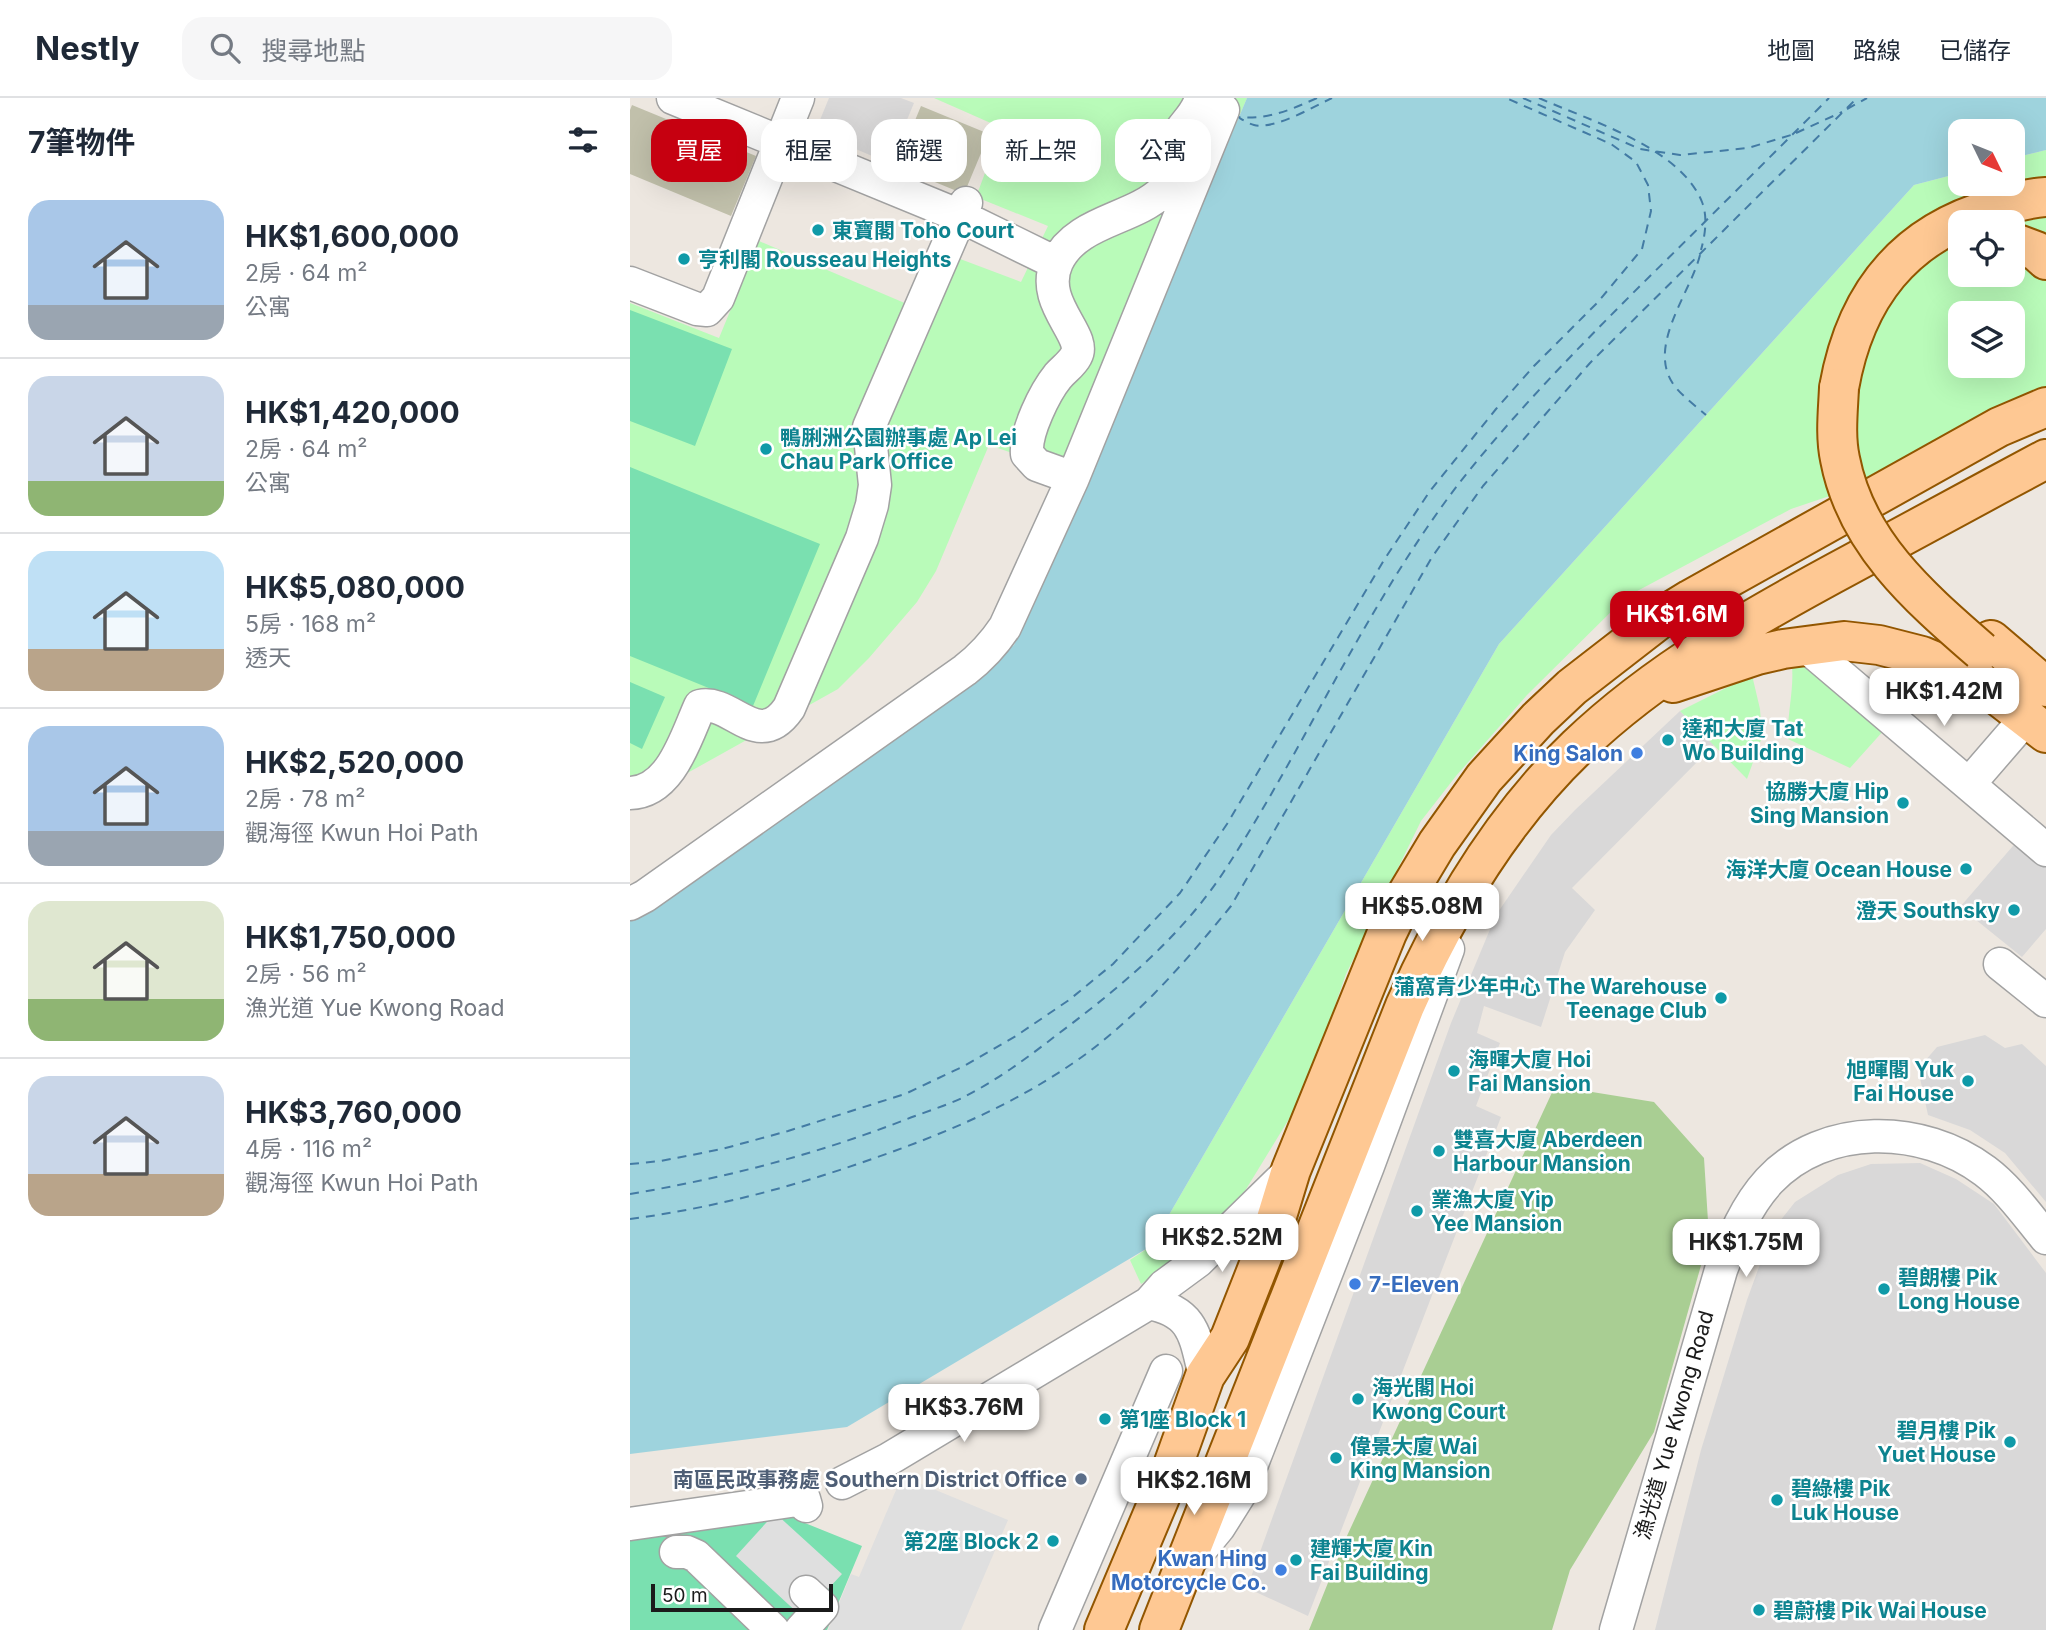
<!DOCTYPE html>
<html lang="zh-TW">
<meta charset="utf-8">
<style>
body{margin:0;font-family:Inter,"Noto Sans TC",sans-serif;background:#f6f6f7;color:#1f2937;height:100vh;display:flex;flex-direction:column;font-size:26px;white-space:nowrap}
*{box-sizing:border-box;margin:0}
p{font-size:23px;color:#747a83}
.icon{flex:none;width:38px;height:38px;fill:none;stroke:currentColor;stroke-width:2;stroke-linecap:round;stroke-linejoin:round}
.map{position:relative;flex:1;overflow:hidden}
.details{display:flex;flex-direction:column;background:#fff;width:630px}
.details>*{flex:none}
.top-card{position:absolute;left:21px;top:21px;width:665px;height:63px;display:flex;gap:14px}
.needle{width:46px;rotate:133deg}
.tools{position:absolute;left:1318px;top:21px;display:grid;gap:14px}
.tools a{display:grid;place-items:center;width:77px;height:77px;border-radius:14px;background:#fff;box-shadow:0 7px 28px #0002;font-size:35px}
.scale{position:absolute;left:21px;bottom:18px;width:182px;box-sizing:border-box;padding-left:7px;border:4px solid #1b1b1b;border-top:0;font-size:19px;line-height:24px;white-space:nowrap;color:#1b1b1b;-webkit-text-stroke:5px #fff;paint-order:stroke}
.price{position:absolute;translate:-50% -60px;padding:0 16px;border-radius:14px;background:#fff;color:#222;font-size:23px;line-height:46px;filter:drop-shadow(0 2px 4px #0008)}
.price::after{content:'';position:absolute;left:50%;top:42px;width:21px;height:16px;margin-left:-10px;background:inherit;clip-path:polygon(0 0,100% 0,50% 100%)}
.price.current{background:#c60010;color:#fff}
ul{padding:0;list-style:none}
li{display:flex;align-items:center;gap:21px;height:175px;padding:0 28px}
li+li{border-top:2px solid #e0e1e3}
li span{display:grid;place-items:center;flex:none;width:196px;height:140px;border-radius:21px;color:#555}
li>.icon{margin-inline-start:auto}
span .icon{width:84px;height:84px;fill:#fffc;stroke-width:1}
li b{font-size:30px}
h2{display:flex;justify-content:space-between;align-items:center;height:84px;padding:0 28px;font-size:30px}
.tag{padding:0 24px;border-radius:21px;background:#fff;box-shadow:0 7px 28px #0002;font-size:24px;line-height:63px}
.tag.current{background:#c60010;color:#fff}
header{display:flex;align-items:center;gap:42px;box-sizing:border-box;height:98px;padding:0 35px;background:#fff;border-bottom:2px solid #e0e1e3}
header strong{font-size:33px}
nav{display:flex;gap:38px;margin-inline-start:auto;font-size:24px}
.search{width:490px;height:63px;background:#f6f6f7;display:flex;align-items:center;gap:18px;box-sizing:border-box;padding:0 24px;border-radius:21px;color:#747a83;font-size:26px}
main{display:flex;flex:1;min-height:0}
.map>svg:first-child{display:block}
</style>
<header>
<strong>Nestly</strong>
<div class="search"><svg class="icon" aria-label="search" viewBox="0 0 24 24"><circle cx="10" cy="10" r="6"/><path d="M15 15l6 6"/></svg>搜尋地點</div>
<nav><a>地圖</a><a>路線</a><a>已儲存</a></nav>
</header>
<main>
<section class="details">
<h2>7筆物件<svg class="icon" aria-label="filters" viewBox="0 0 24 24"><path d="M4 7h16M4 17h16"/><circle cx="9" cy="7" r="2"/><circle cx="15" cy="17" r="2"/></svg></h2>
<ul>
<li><span style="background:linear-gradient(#a9c7e8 75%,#9aa5b1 0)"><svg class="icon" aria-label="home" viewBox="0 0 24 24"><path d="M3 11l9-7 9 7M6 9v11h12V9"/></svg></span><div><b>HK$1,600,000</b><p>2房 · 64 m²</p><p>公寓</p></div></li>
<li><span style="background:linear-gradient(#c9d6e8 75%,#8fb573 0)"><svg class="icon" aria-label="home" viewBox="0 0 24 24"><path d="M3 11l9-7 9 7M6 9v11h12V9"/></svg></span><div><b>HK$1,420,000</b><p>2房 · 64 m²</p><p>公寓</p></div></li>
<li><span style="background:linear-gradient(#bfe0f5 70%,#b9a48a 0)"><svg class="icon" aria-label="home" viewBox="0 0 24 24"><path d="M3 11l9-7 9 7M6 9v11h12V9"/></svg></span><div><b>HK$5,080,000</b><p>5房 · 168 m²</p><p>透天</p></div></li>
<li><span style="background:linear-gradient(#a9c7e8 75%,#9aa5b1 0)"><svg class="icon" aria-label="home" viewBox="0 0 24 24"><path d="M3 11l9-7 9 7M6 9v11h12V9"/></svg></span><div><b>HK$2,520,000</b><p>2房 · 78 m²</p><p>觀海徑 Kwun Hoi Path</p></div></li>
<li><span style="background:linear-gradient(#dfe7d0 70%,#8fb573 0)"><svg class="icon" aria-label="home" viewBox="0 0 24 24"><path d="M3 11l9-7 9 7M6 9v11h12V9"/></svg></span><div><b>HK$1,750,000</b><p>2房 · 56 m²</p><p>漁光道 Yue Kwong Road</p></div></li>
<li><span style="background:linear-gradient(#c9d6e8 70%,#b9a48a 0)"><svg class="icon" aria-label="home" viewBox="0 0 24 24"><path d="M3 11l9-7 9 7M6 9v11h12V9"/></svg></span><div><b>HK$3,760,000</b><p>4房 · 116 m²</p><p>觀海徑 Kwun Hoi Path</p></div></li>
</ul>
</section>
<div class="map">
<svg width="1416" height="1532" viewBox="0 0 1416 1532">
<rect width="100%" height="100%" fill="#ede7e0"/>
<path fill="#d9d8d8" d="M199,0h72l13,5 -25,60 -74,-31z
M1050,613l34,34 -142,143 23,22 -30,42 -24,75 -57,-21 -7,27 23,10 -24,63 25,11 -193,499 -61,-28 204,-565 45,-108 55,-80 24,-25z
M1389,741l27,24v66l-24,28 -62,-50z
M1355,937l20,13 17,-4 24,22v136l-41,-49 -35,-23 -42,-15 -10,-46 19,-22z
M1290,1065l36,16 38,25 52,69v357h-391l46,-180 46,-150 25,-69 23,-29 43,-27 33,-11z"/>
<path fill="#c1c0ab" d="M2,7l124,51 -25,60 -101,-42v-64z
M291,8l68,28 -25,60 -68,-28z"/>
<path fill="#a9ce93" d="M925,988l99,16 50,56 5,79 -55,195 -84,138 -18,60h-243l37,-92z"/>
<path fill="#b9fbb9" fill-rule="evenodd" d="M304,0h313l-162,380 -96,-33 -53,126 -19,31 -48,56 -31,31 -208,116v-502l89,35 40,-97 148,63 24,-56 90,34 27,-56 -72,-29 26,-69z
M1416,52v240l-166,89 -89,30 -165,88 -99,98 -71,81 -35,45 -75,153 -26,75 -28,65 -63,103 -34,34 -54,33 -11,-24 21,-14 348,-602 415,-459 46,-12v11h52l1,-26zM1330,124h52v53h-52zM1330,215h52v53h-52z
M1178,566l77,65 -35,39 -62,-29c-1,-25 6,-48 4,-73z
M1122,577l8,34 2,28 -15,42 -67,-68z"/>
<path fill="#7ae0b0" d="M0,212l102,39 -37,97 -65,-25z
M0,369l190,77 -67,162 -123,-50z
M0,584l35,15 -23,52 -12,-6z
M162,1411l3,10 67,27 -35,84h-197v-89l13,-8z"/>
<path fill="#dfdfdf" d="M272,1378l106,44 -47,110h-133l23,-56 8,3z
M145,1415l67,61 -40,43 -66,-61z"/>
<path fill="#9ed3dd" d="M617,0h799v52l-33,8 -1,-27h-52v42l-46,12 -415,459 -348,602 -304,181 -217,27v-542l384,-267z"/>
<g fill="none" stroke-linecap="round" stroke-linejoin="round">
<path stroke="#437ba4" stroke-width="2" stroke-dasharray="9 7" stroke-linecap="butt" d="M687,0c-27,12 -49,22 -79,19 5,3 11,7 16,8 20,5 59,-18 78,-27
M893,0l117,51 40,6 68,-7 43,-13
M909,0c51,23 141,49 163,104 6,15 3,34 -1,48
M1217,11l20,-11
M1166,35l46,-21
M1070,157c-10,40 -57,95 -23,134 9,10 20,18 29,26
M0,1066l31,-3 61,-12 66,-18 117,-37 59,-28 52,-30 53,-36 44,-36 67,-71 47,-69 157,-264 46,-69 66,-82 38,-43 64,-64 44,-53 9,-38 -3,-26 -12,-23 -25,-18 -105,-46
M0,1096c95,-16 188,-40 277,-75 18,-7 38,-13 55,-21 32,-16 64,-39 92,-61 63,-47 125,-98 169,-164 83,-127 144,-270 237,-391 56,-71 119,-135 183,-199 62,-61 124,-123 186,-185
M0,1121c83,-11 163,-32 242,-60 77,-27 148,-57 214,-105 56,-42 101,-94 145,-148l201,-349 51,-71 107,-123 267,-265"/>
<defs>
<path id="minor" d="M43,0l287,118 96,47
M0,185l67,26 10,1 11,-12 80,-200
M443,380l-36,-13 -10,-11c-2,-22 18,-62 31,-78 6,-7 14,-12 18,-20 12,-21 -38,-53 -19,-94 19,-41 75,-42 105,-70 23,-22 5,-38 14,-54 8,-15 21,-23 25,-40
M1177,549l239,203
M1339,686l58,-67
M0,695c41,-1 56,-56 70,-87 32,-7 58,47 89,2l73,-170 10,-33 3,-20 -6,-58 97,-224
M0,806l15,-8 320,-226c17,-13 28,-25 40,-43l68,-149 150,-368
M1370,866l46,37
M519,1205c46,9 46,34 56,73
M212,1385l47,-24 260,-156 15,-17 34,-25 93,-91
M0,1426l174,-25 2,7
M46,1454h11l9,4 77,74
M566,1457l23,-28 22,-35 127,-326 80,-217
M171,1532l21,-23 -16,-15
M425,1532l111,-259
M986,1532l105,-360c12,-32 25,-64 48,-89 55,-59 154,-57 216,-10 24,18 42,44 61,67"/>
<path id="major" d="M1382,144l24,9 10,9
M1209,290c16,-91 64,-154 155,-180 17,-5 34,-10 52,-11
M1361,542l55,47
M1043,585l84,-28 26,-6 61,-8 35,4 43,11 53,22 71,55
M474,1532l67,-159 34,-95 25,-38 43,-109 18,-59 96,-237 14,-29 36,-60 47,-66 54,-59 34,-32 93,-72 26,-16 308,-172 47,-20
M529,1532l246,-624c42,-95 97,-187 172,-259 80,-77 181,-133 278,-185 63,-34 127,-69 191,-103"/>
</defs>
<use href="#minor" stroke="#a2a2a2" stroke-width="35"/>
<use href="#major" stroke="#925600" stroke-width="42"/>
<use href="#minor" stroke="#fff" stroke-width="32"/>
<use href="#major" stroke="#fec893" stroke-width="38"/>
<defs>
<path id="major-bridge" d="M1209,290c-1,23 -4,48 1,71 16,84 79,138 141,192"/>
</defs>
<use href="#major-bridge" stroke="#925600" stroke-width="42" stroke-linecap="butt"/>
<use href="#major-bridge" stroke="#fec893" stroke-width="38"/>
</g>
<g fill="#0f9aa8" stroke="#fff" stroke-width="2.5">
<circle cx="188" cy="132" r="7"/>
<circle cx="54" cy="161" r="7"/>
<circle cx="136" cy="351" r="7"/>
<circle cx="1038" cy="642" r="7"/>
<circle cx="1273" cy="705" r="7"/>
<circle cx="1336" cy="771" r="7"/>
<circle cx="1384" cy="812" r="7"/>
<circle cx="1091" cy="900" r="7"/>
<circle cx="824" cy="973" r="7"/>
<circle cx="1338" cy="983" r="7"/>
<circle cx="809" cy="1053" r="7"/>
<circle cx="787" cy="1113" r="7"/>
<circle cx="1254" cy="1191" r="7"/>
<circle cx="728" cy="1301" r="7"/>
<circle cx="475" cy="1321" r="7"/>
<circle cx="1380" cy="1344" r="7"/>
<circle cx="706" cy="1360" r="7"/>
<circle cx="1147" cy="1402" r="7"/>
<circle cx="423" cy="1443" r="7"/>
<circle cx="666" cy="1462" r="7"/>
<circle cx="1129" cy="1512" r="7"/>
</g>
<g fill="#3f7fe0" stroke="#fff" stroke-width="2.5">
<circle cx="1007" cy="655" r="7"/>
<circle cx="725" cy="1186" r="7"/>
<circle cx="651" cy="1472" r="7"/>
</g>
<circle fill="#5c6f8a" stroke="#fff" stroke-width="2.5" cx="451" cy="1381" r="7"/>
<g text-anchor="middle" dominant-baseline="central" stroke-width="5" stroke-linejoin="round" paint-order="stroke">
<g font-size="21" font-weight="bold" fill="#0d838f" stroke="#fff" text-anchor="start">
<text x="202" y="132">東寶閣 Toho Court</text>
<text x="68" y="161">亨利閣 Rousseau Heights</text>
<text x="150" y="339">鴨脷洲公園辦事處 Ap Lei<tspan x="150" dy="24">Chau Park Office</tspan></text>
<text x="1052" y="630">達和大廈 Tat<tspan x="1052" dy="24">Wo Building</tspan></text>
<text x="1259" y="693" text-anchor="end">協勝大廈 Hip<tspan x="1259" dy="24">Sing Mansion</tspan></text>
<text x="1322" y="771" text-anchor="end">海洋大廈 Ocean House</text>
<text x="1370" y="812" text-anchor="end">澄天 Southsky</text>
<text x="1077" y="888" text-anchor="end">蒲窩青少年中心 The Warehouse<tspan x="1077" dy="24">Teenage Club</tspan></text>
<text x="838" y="961">海暉大廈 Hoi<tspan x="838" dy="24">Fai Mansion</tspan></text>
<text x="1324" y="971" text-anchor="end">旭暉閣 Yuk<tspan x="1324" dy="24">Fai House</tspan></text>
<text x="823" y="1041">雙喜大廈 Aberdeen<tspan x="823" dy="24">Harbour Mansion</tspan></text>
<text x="801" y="1101">業漁大廈 Yip<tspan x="801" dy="24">Yee Mansion</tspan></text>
<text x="1268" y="1179">碧朗樓 Pik<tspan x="1268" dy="24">Long House</tspan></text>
<text x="742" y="1289">海光閣 Hoi<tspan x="742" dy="24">Kwong Court</tspan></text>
<text x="489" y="1321">第1座 Block 1</text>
<text x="1366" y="1332" text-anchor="end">碧月樓 Pik<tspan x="1366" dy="24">Yuet House</tspan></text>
<text x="720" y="1348">偉景大廈 Wai<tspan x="720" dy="24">King Mansion</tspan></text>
<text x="1161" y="1390">碧綠樓 Pik<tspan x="1161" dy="24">Luk House</tspan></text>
<text x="409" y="1443" text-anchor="end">第2座 Block 2</text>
<text x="680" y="1450">建輝大廈 Kin<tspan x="680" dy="24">Fai Building</tspan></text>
<text x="1143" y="1512">碧蔚樓 Pik Wai House</text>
</g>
<g font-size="21" font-weight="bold" fill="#366cbe" stroke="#fff" text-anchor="end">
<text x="993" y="655">King Salon</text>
<text x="739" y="1186" text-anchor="start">7-Eleven</text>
<text x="637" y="1460">Kwan Hing<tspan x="637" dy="24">Motorcycle Co.</tspan></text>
</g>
<g font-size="21" fill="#1b1b1b" stroke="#fff">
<text transform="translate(1044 1327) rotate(-74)">漁光道 Yue Kwong Road</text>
</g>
<g font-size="21" font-weight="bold" fill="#4e5e75" stroke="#fff" text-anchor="end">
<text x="437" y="1381">南區民政事務處 Southern District Office</text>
</g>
</g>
</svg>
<div class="tools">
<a><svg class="needle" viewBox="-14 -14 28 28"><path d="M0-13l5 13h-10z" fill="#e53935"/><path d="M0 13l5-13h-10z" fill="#747a83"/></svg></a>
<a><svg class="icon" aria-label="locate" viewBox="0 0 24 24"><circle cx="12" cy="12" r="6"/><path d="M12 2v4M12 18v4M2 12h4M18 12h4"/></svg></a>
<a><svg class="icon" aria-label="layers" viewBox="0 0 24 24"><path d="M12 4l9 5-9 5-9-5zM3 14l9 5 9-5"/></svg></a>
</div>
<div class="scale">50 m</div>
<b class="price current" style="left:1047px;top:553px">HK$1.6M</b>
<b class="price" style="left:1314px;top:630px">HK$1.42M</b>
<b class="price" style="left:792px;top:845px">HK$5.08M</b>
<b class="price" style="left:592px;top:1176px">HK$2.52M</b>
<b class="price" style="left:1116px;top:1181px">HK$1.75M</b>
<b class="price" style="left:334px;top:1346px">HK$3.76M</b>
<b class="price" style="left:564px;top:1419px">HK$2.16M</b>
<div class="top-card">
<a class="tag current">買屋</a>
<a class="tag">租屋</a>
<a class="tag">篩選</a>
<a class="tag">新上架</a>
<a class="tag">公寓</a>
</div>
</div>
</main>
